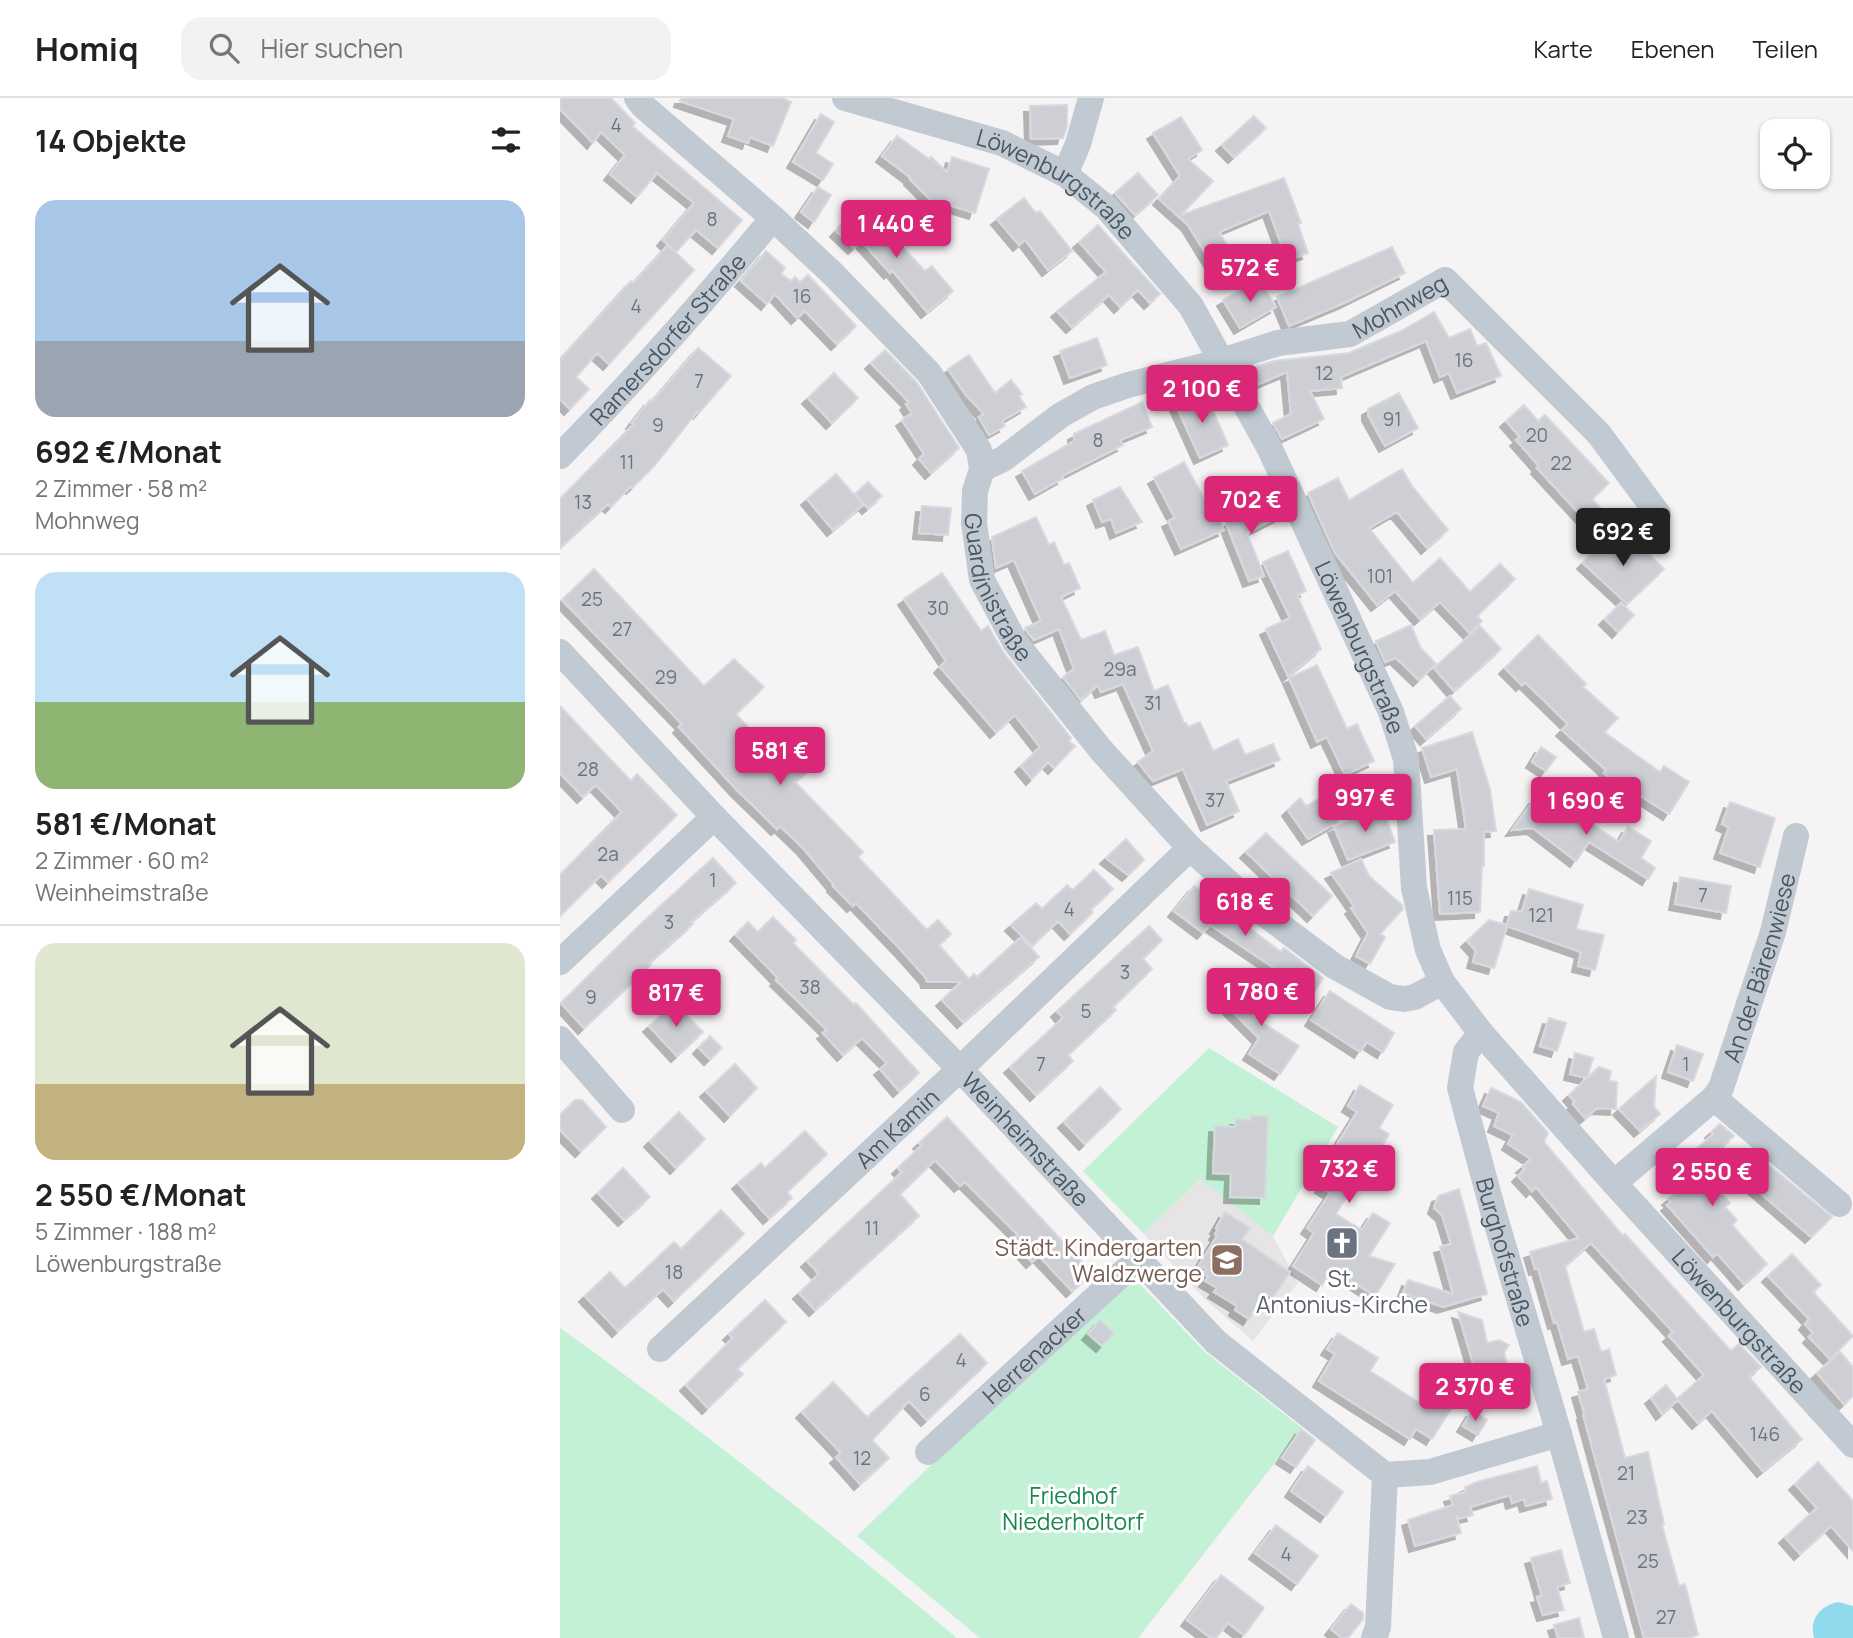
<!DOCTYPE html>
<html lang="de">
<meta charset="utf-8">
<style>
body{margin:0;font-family:Manrope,sans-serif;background:#f2f2f2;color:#222;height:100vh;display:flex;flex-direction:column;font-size:26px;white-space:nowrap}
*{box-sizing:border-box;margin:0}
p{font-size:23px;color:#767676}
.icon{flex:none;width:38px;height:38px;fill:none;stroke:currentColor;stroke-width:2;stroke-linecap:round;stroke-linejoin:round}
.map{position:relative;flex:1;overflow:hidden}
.sheet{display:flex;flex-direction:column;background:#fff;width:560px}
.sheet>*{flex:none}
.buttons{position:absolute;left:1200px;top:21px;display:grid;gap:14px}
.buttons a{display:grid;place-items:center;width:70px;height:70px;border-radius:14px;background:#fff;box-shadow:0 2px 5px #0004;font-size:35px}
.price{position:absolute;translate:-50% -60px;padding:0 16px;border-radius:7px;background:#db2777;color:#fff;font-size:23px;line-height:46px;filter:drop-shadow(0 2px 4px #0008)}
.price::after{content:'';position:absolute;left:50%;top:42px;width:21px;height:16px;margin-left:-10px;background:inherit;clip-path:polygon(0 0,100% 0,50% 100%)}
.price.current{background:#222;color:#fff}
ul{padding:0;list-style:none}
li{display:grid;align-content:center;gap:14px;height:371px;padding:0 35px}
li+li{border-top:2px solid #e0e0e0}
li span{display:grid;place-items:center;height:217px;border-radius:21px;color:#555}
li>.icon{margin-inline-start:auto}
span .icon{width:126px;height:126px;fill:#fffc;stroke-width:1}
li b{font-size:30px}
h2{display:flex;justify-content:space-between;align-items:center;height:84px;padding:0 35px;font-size:30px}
header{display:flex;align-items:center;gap:42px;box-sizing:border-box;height:98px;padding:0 35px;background:#fff;border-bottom:2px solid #e0e0e0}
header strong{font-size:33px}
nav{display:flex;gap:38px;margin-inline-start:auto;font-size:24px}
.search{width:490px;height:63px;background:#f2f2f2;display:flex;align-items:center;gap:18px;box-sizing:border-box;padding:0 24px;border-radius:21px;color:#767676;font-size:26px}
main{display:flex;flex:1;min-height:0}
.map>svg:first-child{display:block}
</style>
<header>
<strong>Homiq</strong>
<div class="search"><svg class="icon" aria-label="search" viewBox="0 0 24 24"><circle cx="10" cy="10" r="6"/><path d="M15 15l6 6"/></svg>Hier suchen</div>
<nav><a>Karte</a><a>Ebenen</a><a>Teilen</a></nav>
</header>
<main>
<section class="sheet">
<h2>14 Objekte<svg class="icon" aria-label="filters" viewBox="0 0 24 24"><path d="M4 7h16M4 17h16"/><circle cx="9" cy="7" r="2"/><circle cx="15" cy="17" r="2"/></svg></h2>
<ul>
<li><span style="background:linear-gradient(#a9c7e8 65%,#9aa5b1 0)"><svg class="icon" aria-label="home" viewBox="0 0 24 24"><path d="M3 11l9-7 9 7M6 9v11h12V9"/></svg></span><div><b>692 €/Monat</b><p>2 Zimmer · 58 m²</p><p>Mohnweg</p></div></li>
<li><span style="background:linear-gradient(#bfe0f5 60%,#8fb573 0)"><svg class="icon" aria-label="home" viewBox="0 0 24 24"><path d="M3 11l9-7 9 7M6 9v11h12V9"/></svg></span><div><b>581 €/Monat</b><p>2 Zimmer · 60 m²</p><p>Weinheimstraße</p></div></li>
<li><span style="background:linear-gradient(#dfe7d0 65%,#c2b280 0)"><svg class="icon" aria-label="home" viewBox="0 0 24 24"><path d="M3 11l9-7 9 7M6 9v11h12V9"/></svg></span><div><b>2 550 €/Monat</b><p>5 Zimmer · 188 m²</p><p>Löwenburgstraße</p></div></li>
</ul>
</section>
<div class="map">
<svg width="1293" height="1540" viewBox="0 0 1293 1540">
<defs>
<filter id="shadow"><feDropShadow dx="-6" dy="6" stdDeviation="0" flood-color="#0004"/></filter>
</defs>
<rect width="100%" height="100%" fill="#f5f3f3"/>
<path fill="#e6e4e5" d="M640,1080l73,58 25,47 -45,58 -47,-41 -63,-67z"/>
<path fill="#c3f1d5" d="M649,950l129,79 -65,109 -73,-57 -57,54 -60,-62z
M579,1185l66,69 97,76 -164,210h-158l-123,-102 259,-248z
M0,1230c137,97 268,203 397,310h-397z"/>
<path fill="#90daee" d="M1278,1504l15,4v32h-39c-5,-19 6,-32 24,-36z"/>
<path fill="#cdcfd5" stroke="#d7d9de" stroke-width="2" filter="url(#shadow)" d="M0,0h51l24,25 -3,3 110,94 -24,28 -22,-18 -20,22 -13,-12 31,-37 -37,-30 -20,24 -27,-23 15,-19 -24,-23 -8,11 -33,-34z
M121,0h101l9,4 -18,44 -23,-9 -2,6 -20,-7 6,-17 -54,-18z
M507,7v21l-4,12 -32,1 -1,-33z
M261,16l13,8 -18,31 17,11 -10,16 -30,-18z
M694,18l12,12 -32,29 -12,-12z
M621,19l21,33 -14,9 25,22 -32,34 103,-37 17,45 -3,1 10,29 -21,7 -18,-49 -50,21 12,20 -19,12 -24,-39 -29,-26 21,-23 -27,-43z
M337,38l32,23 2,-2 16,15 5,-15 37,12 -14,44 -45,-14 -20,-20 1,-1 -29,-22z
M578,75l20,22 -23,20 -20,-22z
M258,89l13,8 -17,27 -13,-10z
M464,100l12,15 4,-2 32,40 -24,19 -23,-30 -6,5 -22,-26z
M297,110l34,31 2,-2 32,34 7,-5 21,25 -26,21 -35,-42 -2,3 -29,-32 -7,7 -18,-17z
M538,127l62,69 -10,9 -12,-13 -18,17 -11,-12 -37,32 -15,-16 49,-39 -27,-30z
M108,147l26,25 -85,94 -12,-11 -21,24 13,12 -19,20 -10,-10v-39l71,-79 2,2z
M832,149l13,26 -61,30 -55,23 -12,-29z
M206,153l19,17 -4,6 10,7 4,-4 5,5 8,-7 48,51 -19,18 -32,-33 -8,7 -22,-24 -8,10 -26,-23z
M699,181l17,28 -36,21 -17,-28z
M874,214l15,26 21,-9 7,17 9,-3 15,33 -44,17 -8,-20 -9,4 -14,-36 -85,36 1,11 -32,3 14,28 -42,20 -9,-16 18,-9 -4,-42 -33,14 -7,-17 27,-8 75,-8 54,-23z
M537,240l10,27 -37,13 -10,-27z
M138,250l33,28 -32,37 -2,-1 -42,53 -23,23 -2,-1 -19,20 -3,-3 -48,44v-49l74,-75 -2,-1 18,-23 2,2z
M325,252l32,33 42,65 -28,25 -12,-14 5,-5 -22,-34 10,-7 -6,-9 3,-2 -38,-39z
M409,257l26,38 16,-13 11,14 -3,2 7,11 -24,14 3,5 -16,9 -10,-18 5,-3 -18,-19 -18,-26z
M274,275l24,25 -26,25 -24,-25z
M645,295l23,52 -28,13 -24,-53z
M839,295l19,35 -33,18 -17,-31v-6z
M582,304l10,25 -32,13 3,5 -61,31 1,2 -28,16 -13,-23 52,-30v-7z
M964,307l14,16 7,-6 64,68 -17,16 21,23 -14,13 -62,-67 2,-2 -23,-26 4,-3 -14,-16z
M624,364l23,42 4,-2 13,28 -43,19 -13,-28 7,-3 -21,-40z
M842,371l10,17 36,44 -21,18 -30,-36 -28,16 44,55 27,-25 30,34 30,-28 15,15 -38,37 5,5 -12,12 -30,-31 -20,17 -25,-28 -18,14 -42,-52 -27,-60 30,-15 11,22z
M276,376l27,31 -30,25 -26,-31z
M308,384l14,14 -14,12 -13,-14z
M560,389l22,35 -26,11 -5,-14 -9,3 -9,-22z
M712,402l8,16 -33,17 17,43 -15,5 -23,-58z
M362,408l29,2 -3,27 -29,-2z
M476,419l13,28 5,-3 10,23 5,-2 11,25 -19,9 20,43 24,-9 9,24 24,-8 16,44 14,-6 16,38h2l2,4 12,-5 13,29 25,-12 7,16 28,-11 7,16 -54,21 13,30 -32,14 -24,-56 -30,12 -15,-19 15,-11 -30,-67 -22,8 -3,-7 -17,15 -18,-23 11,-8 -15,-40 -25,11 -6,-7 -3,-5 16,-7 -27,-61 -18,8 -4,-31z
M1051,436l22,21 9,-8 22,22 -37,35 -44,-41z
M728,453l18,40 -9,4 24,54 -33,27 -22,-47 24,-11 -27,-56z
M34,471l110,117 30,-27 30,28 -28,27 36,39 22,-22 28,27 -27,24 68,70 -5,5 69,73 11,-10 13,14 -12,11 30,34 5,-5 3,3 44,-40 18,20 -76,65 -21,-22 19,-18h-34l-1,-4 -23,-26 -47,-49 -3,3 -20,-20 1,-1 -31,-37 -23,-22 -3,3 -40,-39 -58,-63 3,-3 -120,-124z
M382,475l39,58 7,-5 15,26 68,86 -2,3 6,5 -21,22 -6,-6 -16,17 -11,-13 19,-19 -25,-32 -19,17 -56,-65 6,-6 -42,-62z
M1061,505l13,12 -16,17 -13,-13z
M851,527l9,22 16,17 -17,16 -23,-22 -11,4 -9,-21z
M920,528l21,23 -47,42 -20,-23z
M978,537l48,49 -3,3 35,31 -14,14 56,40 4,-6 25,16 -20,32 -39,-25 -2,2 -24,-18 2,-3 -44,-40 6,-6 -43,-42 -3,3 -17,-17z
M757,567l30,64 10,-5 17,37 -29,14 -18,-38 -10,5 -28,-64z
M890,598l11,13 -35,30 -11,-13z
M0,608l71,75 6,-7 40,41 -69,67 -7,-7 -41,41v-41l62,-63 -26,-27 -13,12 -23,-24z
M912,634l18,57 6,42 -12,1v34h-2l-2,46 -40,2 -6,-84 32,-1 -9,-60 -26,8 -9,-29z
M981,649l15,10 -10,14 -14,-9z
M764,698l14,26 -30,17 -20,-29 12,-12 6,8z
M975,700l37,26 6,-9 41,27 9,-15 23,14 -10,17 14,10 -7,11 -59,-37 -13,19 -43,-33 -21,2z
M1170,704l45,16 -15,49 -40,-14 9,-26 -7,-3z
M822,710l13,34 -47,18 -14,-33z
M706,735l66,63 -19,20 -67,-64z
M566,741l18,21 -16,15 -22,-17z
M153,760l23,25 -45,39 2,2 -44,39 2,2 -67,63 -23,-25 84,-83z
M801,761l8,17 33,29 1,4 -23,25 5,3 -15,27 -14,-8 12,-23 -17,-25 3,-2 -23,-33z
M534,772l19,19 -22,20 2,3 -23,22 -12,-13 -26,25 -21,-21 25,-22 6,6 25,-24 6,5z
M1120,779l51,9 -5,27 -51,-9z
M634,788l87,66 3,-4 39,30 -10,16 -103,-69 -7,8 -29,-22z
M969,791l54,16 -7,24 28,6 -9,35 -17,-4 3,-14 -74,-26 -13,42 -21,-6 3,-11 -9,-10 22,-21 18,5 4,-14h11z
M213,819l23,23 -3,3 61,62 2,-2 63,70 -20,18 -19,-22 7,-6 -25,-25 -19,17 -20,-22 4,-3 -51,-50 2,-2 -42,-43 12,-13 10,10z
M589,828l13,14 -19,19 9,10 -39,38 3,3 -48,45 5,6 -37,34 -26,-28 53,-49 -6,-7z
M689,880l20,20 -17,18 47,30 -19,28 -31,-20 10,-16 -35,-35z
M770,893l64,42 -11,19 -16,-10 -7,10 -49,-32z
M115,905l28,29 -26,24 -28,-30z
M989,920l17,5 -9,28 -17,-5z
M150,938l12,12 -12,11 -11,-11z
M1117,947l26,9 -10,27 -25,-9z
M1015,955l18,5 -6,20 12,-11 12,4 -2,10 8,1 -1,27 -19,-1 -12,10 -12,-14 2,-2 -6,-7 18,-17 -17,-4z
M175,966l22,24 -27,28 -24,-25z
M1096,978l-2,31 6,7 -20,17 -21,-22z
M800,987l33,20 -14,23 10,6 -12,20 -8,-5 -17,27 5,3 -21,35 26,16 11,-17 17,10 -21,33 26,8 -20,32 -37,-24 -3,3 -5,-3 -8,13 -29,-19 21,-33 -7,-5 23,-35 -9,-6 5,-7 -8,-5 39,-63 -9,-6z
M540,989l21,22 -36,35 -21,-22z
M931,990l30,14 27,31 -4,9 79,94 2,-2 106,117 8,-7 22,23 -12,10 53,62 -39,32 -51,-60 -14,12 -20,-23 -16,14 -11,-16 15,-13 11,14 27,-24 -35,-39 4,-4 -82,-89 -26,23 19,66 10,-3 7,23 8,-3 7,26 -12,4 21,79 23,-6 16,72 -2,1 17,61 6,-2 13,51 -10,3h-44l-61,-224 1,-1 -6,-21 10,-3 -10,-33 -10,3 -11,-37 -3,1 -16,-55 -3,1 -5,-17 49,-14 -43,-51 -4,4 -14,-15 7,-7 -3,-2 9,-8 -23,-15 5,-9 -19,-9 5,-13 -16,-7z
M15,1002h7l24,27 -25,24 -21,-21v-15z
M119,1014l26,27 -29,29 -26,-27z
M691,1018h17l-3,82 -35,-1 1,-23 -18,-1 2,-47 20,1 1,-8 15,1z
M387,1019l145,156 -20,18 -33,-35 -7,6 -20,-22 6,-5 -53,-53 -5,4 -25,-26 -35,34 19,22 -104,94 -16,-17 20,-19 -12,-13 95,-89 -4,-4 24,-23 -3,-2z
M1160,1026l14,12 -16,14 10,11 -19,18 21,24 -5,4 12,13 -5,5 35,39 -23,20 -27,-31 -4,4 -46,-52 4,-3 -3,-3 17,-13 -13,-15 41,-37 -2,-2z
M245,1033l22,23 -40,38 5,6 -23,20 -31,-35 23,-20 4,5z
M1210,1068l62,51 -21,20 -59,-51z
M63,1070l27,29 -26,23 -26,-27z
M899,1091l28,105 -44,13 -40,-14 5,-13 45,14 -13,-47 11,-3 -9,-29 -8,-7 4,-12z
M161,1112l23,24 -70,67 -11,-12 -45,42 -33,-35 25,-24 15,16 49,-46 7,7z
M665,1114l25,16 -8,11 48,33 -17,26 -8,-5 -16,26 -14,-9 2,-4 -23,-14 3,-4 -12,-7 3,-4 -5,-3 3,-5 -7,-4 18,-29 -2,-2 3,-5 -2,-1z
M1232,1156l29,31 -8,7 40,44 -23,23 -21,-22 4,-4 -8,-9 4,-5 -41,-43z
M205,1202l21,22 -49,47 6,5 -35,34 -22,-23 47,-47 -4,-4z
M898,1214l24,8 5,23 12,-3 10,5 -5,7 4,16 -31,9z
M540,1222l14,13 -12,13 -14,-12z
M778,1235l40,25 -8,13 59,38 7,-10 15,10 -19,30 -16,-10 -6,10 -91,-58 16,-27 -8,-5z
M400,1236l27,29 -60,57 -18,-19 -37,39 17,18 -29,26 -24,-27 5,-4 -39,-41 31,-30 34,35z
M1280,1254l13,15v29l-9,8 -27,-31z
M912,1313l15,9 -9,15 -15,-9z
M741,1331l14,11 -19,27 -14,-9z
M1258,1364l35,39v50l-22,-25 -31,28 -15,-17 32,-29 -22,-24z
M748,1368l35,26 -17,24 -35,-25z
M977,1368l4,17 6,-2 5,18 -26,7 -2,-7 -12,4 -2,-8 -40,12 3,8 -16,4 -1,-4 5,18 -46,13 -7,-26 45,-15 -3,-9 16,-4 -1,-5 12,-5z
M716,1427l42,31 -21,28 -42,-31z
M1001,1452l9,33 -13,4 7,23 -21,5 -6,-18 5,-1 -11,-38z
M661,1477l43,33 -20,27 -16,-12 -12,15h-5l-24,-18z
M791,1506l12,9v6l-15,19h-6l-11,-9z
M1019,1520l5,20h-26l-4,-13z"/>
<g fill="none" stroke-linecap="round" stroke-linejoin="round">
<g stroke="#c1cad2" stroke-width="26">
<path id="s1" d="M77,0l6,8 130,112 59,55 97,100 50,77 3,19 -7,22 -1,32 8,57 33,62 86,108 89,98 64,58 80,60 56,31 14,2 11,-2 27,-15"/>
<path id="s2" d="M285,0l157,45 63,31 42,34 84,98 79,143 121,263 15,47 8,129 14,62 14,32 39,51 133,150 239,262"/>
<path d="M505,76l13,-30 13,-46"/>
<path id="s3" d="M0,358c75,-76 145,-156 213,-238"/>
<path id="s4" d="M422,371l21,-10 58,-44 32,-18 35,-12 94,-24 56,-18 72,-9 95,-54 154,154 59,80"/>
<path id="s5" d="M0,554l154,165 246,252 256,273 169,133 45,-3 129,-38"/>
<path d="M0,864l154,-145"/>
<path id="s6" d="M921,935l-15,19 -6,36 33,123 66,223 57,204"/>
<path d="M0,941l62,71"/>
<path d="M1154,1000l125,106"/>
<path id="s7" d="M1054,1085l100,-85 7,-10 52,-156 23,-96"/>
<path id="s8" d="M100,1251l300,-280 230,-221"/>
<path id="s9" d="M368,1354l210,-193"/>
<path d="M814,1540l4,-11 7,-152"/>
</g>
</g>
<defs>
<symbol id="church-square" viewBox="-11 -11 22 22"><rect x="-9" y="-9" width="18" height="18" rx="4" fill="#6b7280" stroke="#fff"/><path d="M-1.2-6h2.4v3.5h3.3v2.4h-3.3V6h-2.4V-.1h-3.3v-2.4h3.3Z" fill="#fff"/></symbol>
<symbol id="school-square" viewBox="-11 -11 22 22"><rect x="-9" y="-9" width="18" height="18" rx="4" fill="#8d6e63" stroke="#fff"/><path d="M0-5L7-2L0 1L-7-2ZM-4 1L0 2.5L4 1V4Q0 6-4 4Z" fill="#fff"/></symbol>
</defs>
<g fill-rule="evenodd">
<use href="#church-square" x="763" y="1126" width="38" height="38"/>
<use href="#school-square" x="648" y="1143" width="38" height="38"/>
</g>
<g text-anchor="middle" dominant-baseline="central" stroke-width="6" stroke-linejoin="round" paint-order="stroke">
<g font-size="19" fill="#6b747e">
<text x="56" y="27">4</text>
<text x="152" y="121">8</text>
<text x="242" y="198">16</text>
<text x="76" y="208">4</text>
<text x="904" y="262">16</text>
<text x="764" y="275">12</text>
<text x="139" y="283">7</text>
<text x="832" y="321">91</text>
<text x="98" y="327">9</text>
<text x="977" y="337">20</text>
<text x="538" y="342">8</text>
<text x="67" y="364">11</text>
<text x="1001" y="365">22</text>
<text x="23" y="404">13</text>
<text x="820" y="478">101</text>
<text x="32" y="501">25</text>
<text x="378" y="510">30</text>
<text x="62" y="531">27</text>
<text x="560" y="571">29a</text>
<text x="106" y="579">29</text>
<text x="593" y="605">31</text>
<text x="28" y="671">28</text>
<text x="655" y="702">37</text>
<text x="48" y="756">2a</text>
<text x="153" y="782">1</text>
<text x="1143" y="797">7</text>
<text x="900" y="800">115</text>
<text x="509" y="811">4</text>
<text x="981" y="817">121</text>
<text x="109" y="824">3</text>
<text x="565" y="874">3</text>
<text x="250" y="889">38</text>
<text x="31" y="899">9</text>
<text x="526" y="913">5</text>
<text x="481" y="966">7</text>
<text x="1126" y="966">1</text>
<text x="312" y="1130">11</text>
<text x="114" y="1174">18</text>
<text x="401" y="1262">4</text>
<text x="365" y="1296">6</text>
<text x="1205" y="1336">146</text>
<text x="302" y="1360">12</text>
<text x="1066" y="1375">21</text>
<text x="1077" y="1419">23</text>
<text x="726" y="1456">4</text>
<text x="1088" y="1463">25</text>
<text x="1106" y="1519">27</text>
</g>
<g font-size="23" fill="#4a5661" stroke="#fff">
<text stroke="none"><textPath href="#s2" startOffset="231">Löwenburgstraße</textPath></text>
<text stroke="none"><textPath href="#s4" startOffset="455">Mohnweg</textPath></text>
<text stroke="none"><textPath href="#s3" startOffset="159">Ramersdorfer Straße</textPath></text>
<text stroke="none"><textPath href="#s1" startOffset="637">Guardinistraße</textPath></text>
<text stroke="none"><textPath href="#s2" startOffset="798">Löwenburgstraße</textPath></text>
<text stroke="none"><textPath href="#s7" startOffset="270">An der Bärenwiese</textPath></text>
<text stroke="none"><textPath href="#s8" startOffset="324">Am Kamin</textPath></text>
<text stroke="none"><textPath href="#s5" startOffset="674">Weinheimstraße</textPath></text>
<text stroke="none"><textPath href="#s6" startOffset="231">Burghofstraße</textPath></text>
<text stroke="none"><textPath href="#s2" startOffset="1598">Löwenburgstraße</textPath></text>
<text stroke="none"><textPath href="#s9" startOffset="144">Herrenacker</textPath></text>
</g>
<g font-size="23" fill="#785e54" stroke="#fff" text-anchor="end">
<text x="642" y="1149">Städt. Kindergarten<tspan x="642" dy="26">Waldzwerge</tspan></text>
</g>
<g font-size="23" fill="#5b616d" stroke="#fff">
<text x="782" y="1180">St.<tspan x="782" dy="26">Antonius-Kirche</tspan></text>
</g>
<g font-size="23" fill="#17864f" stroke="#fff">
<text x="513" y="1397">Friedhof<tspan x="513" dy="26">Niederholtorf</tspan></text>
</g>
</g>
</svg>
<div class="buttons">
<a><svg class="icon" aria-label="locate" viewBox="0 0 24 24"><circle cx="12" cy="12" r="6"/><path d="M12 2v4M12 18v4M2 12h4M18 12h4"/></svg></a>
</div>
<b class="price" style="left:336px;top:162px">1 440 €</b>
<b class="price" style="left:690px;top:206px">572 €</b>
<b class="price" style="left:642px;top:327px">2 100 €</b>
<b class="price" style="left:691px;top:438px">702 €</b>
<b class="price current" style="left:1063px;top:470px">692 €</b>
<b class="price" style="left:220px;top:689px">581 €</b>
<b class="price" style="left:805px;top:736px">997 €</b>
<b class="price" style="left:1026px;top:739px">1 690 €</b>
<b class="price" style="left:685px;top:840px">618 €</b>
<b class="price" style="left:701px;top:930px">1 780 €</b>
<b class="price" style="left:116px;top:931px">817 €</b>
<b class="price" style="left:789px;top:1107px">732 €</b>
<b class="price" style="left:1152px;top:1110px">2 550 €</b>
<b class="price" style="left:915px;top:1325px">2 370 €</b>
</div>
</main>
